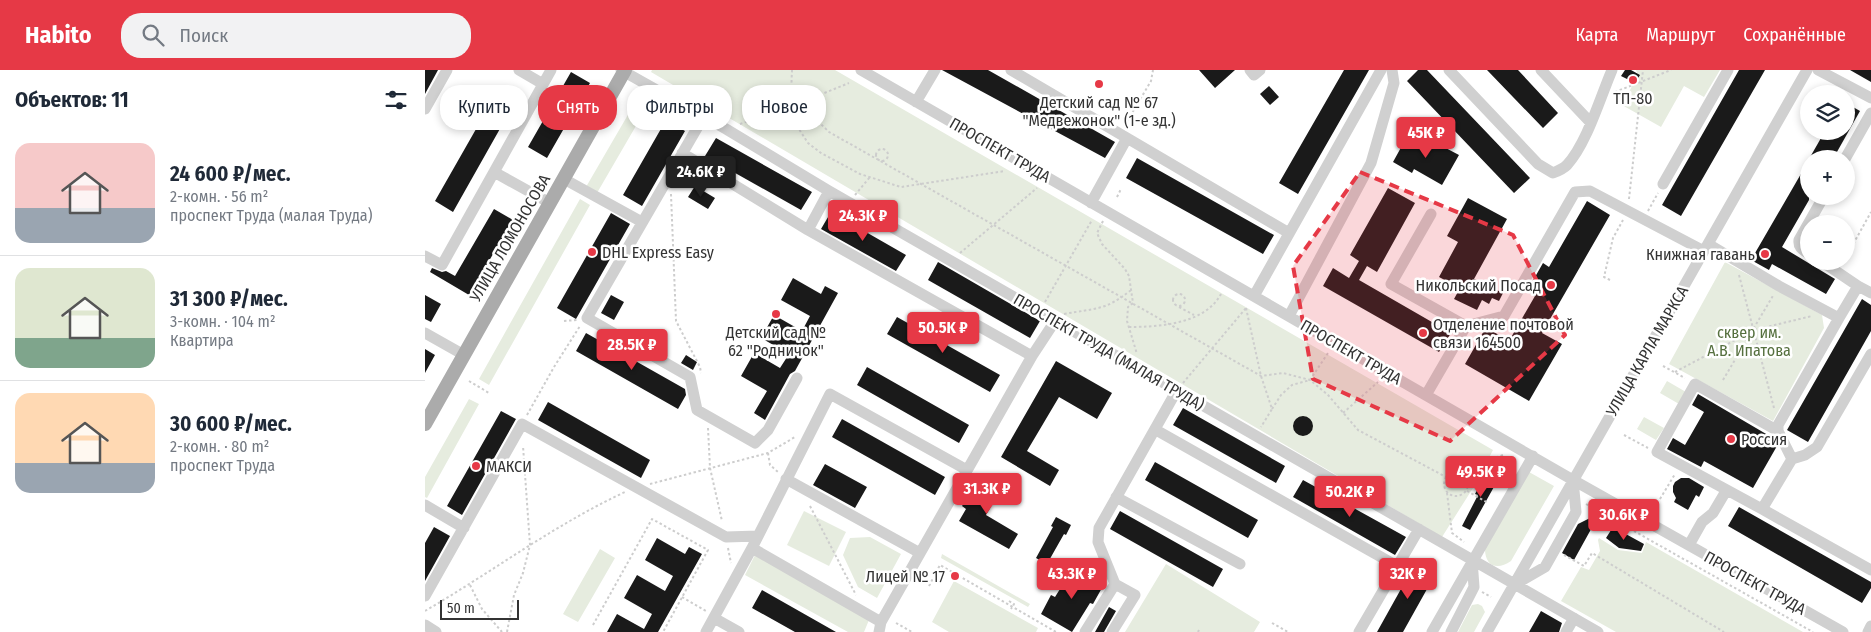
<!DOCTYPE html>
<html lang="ru">
<meta charset="utf-8">
<style>
body{margin:0;font-family:"Fira Sans Condensed",sans-serif;background:#f2f2f3;color:#1f2937;height:100vh;display:flex;flex-direction:column;font-size:19px;white-space:nowrap}
*{box-sizing:border-box;margin:0}
p{font-size:16px;color:#747a83}
.icon{flex:none;width:28px;height:28px;fill:none;stroke:currentColor;stroke-width:2;stroke-linecap:round;stroke-linejoin:round}
.map{position:relative;flex:1;overflow:hidden}
.details{display:flex;flex-direction:column;background:#fff;width:425px}
.details>*{flex:none}
.top-card{position:absolute;left:15px;top:15px;width:475px;height:45px;display:flex;gap:10px}
.tools{position:absolute;left:1375px;top:15px;display:grid;gap:10px}
.tools a{display:grid;place-items:center;width:55px;height:55px;border-radius:50%;background:#fff;box-shadow:0 2px 8px #0003;font-size:25px}
.scale{position:absolute;left:15px;bottom:12px;width:79px;box-sizing:border-box;padding-left:5px;border:2px solid #333;border-top:0;font-size:14px;line-height:18px;white-space:nowrap;color:#333;-webkit-text-stroke:4px #fff;paint-order:stroke}
.price{position:absolute;translate:-50% -42px;padding:0 11px;border-radius:5px;background:#e63946;color:#fff;font-size:16px;line-height:32px;filter:drop-shadow(0 1px 2px #0008)}
.price::after{content:'';position:absolute;left:50%;top:30px;width:15px;height:11px;margin-left:-8px;background:inherit;clip-path:polygon(0 0,100% 0,50% 100%)}
.price.on{background:#222;color:#fff}
ul{padding:0;list-style:none}
li{display:flex;align-items:center;gap:15px;height:125px;padding:0 15px}
li+li{border-top:1px solid #e0e1e3}
li span{display:grid;place-items:center;flex:none;width:140px;height:100px;border-radius:15px;color:#555}
li>.icon{margin-inline-start:auto}
span .icon{width:60px;height:60px;fill:#fffc;stroke-width:1}
li b{font-size:21px}
h2{display:flex;justify-content:space-between;align-items:center;height:60px;padding:0 15px;font-size:21px}
.tag{padding:0 18px;border-radius:20px;background:#fff;box-shadow:0 2px 8px #0003;font-size:18px;line-height:45px}
.tag.on{background:#e63946;color:#fff}
header{display:flex;align-items:center;gap:30px;box-sizing:border-box;height:70px;padding:0 25px;background:#e63946;color:#fff}
header strong{font-size:24px}
nav{display:flex;gap:28px;margin-inline-start:auto;font-size:18px}
.search{width:350px;height:45px;background:#f2f2f3;display:flex;align-items:center;gap:12px;box-sizing:border-box;padding:0 18px;border-radius:20px;color:#747a83;font-size:19px}
main{display:flex;flex:1;min-height:0}
.map>svg:first-child{display:block}
</style>
<header>
<strong>Habito</strong>
<div class="search"><svg class="icon" aria-label="search" viewBox="0 0 24 24"><circle cx="10" cy="10" r="6"/><path d="M15 15l6 6"/></svg>Поиск</div>
<nav><a>Карта</a><a>Маршрут</a><a>Сохранённые</a></nav>
</header>
<main>
<section class="details">
<h2>Объектов: 11<svg class="icon" aria-label="filters" viewBox="0 0 24 24"><path d="M4 7h16M4 17h16"/><circle cx="9" cy="7" r="2"/><circle cx="15" cy="17" r="2"/></svg></h2>
<ul>
<li><span style="background:linear-gradient(#f6c9c9 65%,#9aa5b1 0)"><svg class="icon" aria-label="home" viewBox="0 0 24 24"><path d="M3 11l9-7 9 7M6 9v11h12V9"/></svg></span><div><b>24 600 ₽/мес.</b><p>2-комн. · 56 m²</p><p>проспект Труда (малая Труда)</p></div></li>
<li><span style="background:linear-gradient(#dfe7d0 70%,#7fa58c 0)"><svg class="icon" aria-label="home" viewBox="0 0 24 24"><path d="M3 11l9-7 9 7M6 9v11h12V9"/></svg></span><div><b>31 300 ₽/мес.</b><p>3-комн. · 104 m²</p><p>Квартира</p></div></li>
<li><span style="background:linear-gradient(#ffd9b3 70%,#9aa5b1 0)"><svg class="icon" aria-label="home" viewBox="0 0 24 24"><path d="M3 11l9-7 9 7M6 9v11h12V9"/></svg></span><div><b>30 600 ₽/мес.</b><p>2-комн. · 80 m²</p><p>проспект Труда</p></div></li>
</ul>
</section>
<div class="map">
<svg width="1446" height="562" viewBox="0 0 1446 562">
<rect width="100%" height="100%" fill="#fff"/>
<path fill="#e6ecdf" d="M227,0h183l658,380 -20,38 -31,49 -791,-465z
M1211,0h84l-16,27 -20,-11 -23,41 -39,-22 16,-30z
M215,24l11,6 -54,93 -11,-6z
M155,129l10,6 -101,180 -10,-6z
M1300,192l97,53 2,13 -51,93 -104,-57z
M1242,311l19,11 -7,12 -19,-11z
M44,329l10,5 -52,94 -2,-1v-20z
M1219,347l20,11 -8,12 -19,-11z
M1104,402l25,14 -43,75c-14,10 -26,5 -26,-12z
M379,441l42,21 -17,34 -42,-21z
M445,467l31,17 -24,44 -19,-11 -15,-32 7,-17z
M1174,468l19,12 24,3 4,-11 157,90h-187l-55,-31 20,-34 8,3 11,-19 -2,-11z
M175,479l15,9 -37,64 -15,-8z
M517,484l88,50 -2,3 -87,-49z
M330,485l114,65 -5,12h-16l-103,-57z
M741,494l94,58 -6,10h-129z
M529,511l84,47 -2,4h-87l-17,-10z
M1053,534l4,2 3,6 -11,20h-16l14,-27z"/>
<path fill="#1a1a1a" d="M0,0h13l-13,24z
M517,0h46l127,72 -10,16z
M774,0h36l-20,18z
M919,0h25l-71,124 -19,-11z
M993,0h9l103,108 -16,15 -107,-112z
M1062,0h31l40,43 -15,15z
M1200,0h6l9,5 -5,8 -14,-7z
M1314,0h26l-84,146 -19,-11z
M1425,0h21v12z
M146,2l19,11 -43,75 -19,-11z
M844,16l10,11 -9,8 -10,-11z
M67,31l18,10 -57,101 -18,-11z
M1421,33l14,8 -27,48h-24l16,-28h21z
M241,50l19,11 -43,75 -19,-11z
M984,63l29,15 2,-3 19,10 -17,30 -28,-16 -2,4 -19,-11z
M291,68l96,54 -11,18 -96,-54z
M712,88l137,77 -11,19 -137,-76z
M1384,90v40l-27,47 53,32 -9,15 -54,-30 -3,6 -18,-10z
M270,116l20,12 -7,11 -20,-12z
M963,118l27,15 -38,69 -10,-6 -8,14 92,53 -12,19 -116,-66 10,-18 16,10 10,-17 -9,-6z
M1043,128l39,21 -33,60 29,14 -4,8 -7,-3 -3,6 -7,-4 -5,10 -23,-11 6,-11 -21,-11 19,-35 -11,-6z
M1162,131l23,14 -68,118 20,11 -33,57 -64,-37 20,-35 2,-1 22,13 26,-45 -8,-5 16,-28 6,4z
M69,139l19,11 -44,75 -39,-23 2,-4 10,4 4,-1 9,5z
M406,142l75,43 -10,16 -75,-42z
M186,143l19,11 -54,95 -19,-11z
M513,192l102,59 -10,17 -102,-58z
M368,208l28,16 4,-8 13,7 -43,78 -5,3 -25,46 -11,-7 13,-22 -26,-15 13,-23 26,15 9,-14 -28,-16 13,-23 28,16 8,-15 -29,-16z
M0,225l16,9 -10,18 -6,-3z
M186,225l13,7 -10,18 -13,-7z
M1437,229l9,6v26l-63,111 -21,-12z
M472,247l103,58 -10,17 -103,-58z
M161,263l99,56 1,6 -8,14 -102,-58z
M0,279l10,6 -10,18z
M261,285l11,7 -4,8 -12,-7z
M631,291l56,32 -15,26 -38,-22 -32,54 32,19 -9,16 -49,-29z
M442,297l102,58 -10,18 -102,-58z
M1273,324l75,44 4,8 -24,42 -49,-27 -3,6 -34,-18 6,-11 12,7 19,-33 -12,-7z
M123,332l102,58 -9,18 -103,-58z
M758,338l102,58 -9,17 -103,-58z
M76,341l15,8 -54,96 -15,-9z
M868 356a10 10 0 1 1 20 0a10 10 0 1 1-20 0Z
M417,349l103,58 -10,18 -103,-58z
M730,392l103,58 -10,18 -103,-58z
M400,394l42,23 -12,21 -42,-23z
M1064,399l11,7 -30,54 -8,-4 16,-31 -3,-1z
M561,408l16,10 -16,27 32,19 -9,15 -50,-28 7,-12 -4,-3 8,-12 5,3z
M1256,408h8l15,9 -5,10 -3,-2 -8,15 -14,-8 2,-4 -3,-6v-6l2,-4z
M878,410l103,57 -11,18 -102,-58z
M1314,437l132,75v6l-9,15 -134,-77z
M695,441l103,58 -10,18 -103,-58z
M1175,443l-26,47 -12,-7 16,-29z
M631,447l15,8 -5,10 -2,-1 -17,30 -11,-6 17,-31 -2,-1z
M9,457l16,9 -25,45v-38z
M1188,457l31,17 -3,7 -22,-3 -13,-10z
M232,468l28,16 4,-7 13,7 -44,78h-51l10,-18 27,15 8,-15 -28,-16 13,-23 28,16 8,-15 -28,-16z
M991,492l20,11 -33,59h-26z
M648,498l30,18 -10,18 -3,-1 -18,29 -31,-18 10,-19 4,2z
M337,520l74,42h-41l-43,-24z
M684,537l7,4 -12,21h-9z
M1116,541l21,12 -3,9h-30z"/>
<g fill="none" stroke-linecap="round" stroke-linejoin="round">
<path stroke="#cdcdcd" stroke-width="2" stroke-dasharray="2.5 2.5" stroke-linecap="butt" d="M367,0c0,5 -1,11 0,16 4,16 26,35 37,46l432,244 22,-3 27,7 18,15 30,35 88,47
M1190,22l56,-22
M365,37l5,16 13,20 13,10 39,21 41,13 104,-16
M315,54l50,-17 59,-24
M700,55l26,-44 2,-11
M451 85a6 6 0 1 1 12 0a6 6 0 1 1-12 0Z
M246,124l5,127 24,46 1,6
M430,125l15,-18
M692,127l4,-8
M1204,129l14,-129
M1223,141l10,-18
M678,151l-6,12 5,11 23,25 4,7 4,27 -5,4 -1,14 10,33
M535,183l77,-65
M1421,187l25,-45
M1314,205l35,133
M1185,210l-6,-3 9,-39 10,-18
M748 230a6 6 0 1 1 12 0a6 6 0 1 1-12 0Z
M620,232l47,-82
M754,237l15,8
M821,238l15,68 11,33 -11,18
M639,244c32,-6 41,-3 67,-24
M139,251l13,-1
M704,257c30,0 76,-3 92,-33
M1238,296l22,12
M1250,302l79,-42 58,-14
M1298,310l51,-86
M44,311l20,12
M758,313l63,-75
M847,339l9,-14 11,-10 18,-5 18,-27
M918,343l35,-31
M102,345l27,-48 26,-41
M283,358l2,40 12,53
M1199,365l24,13
M343,383l2,12 8,7
M1019 414a12 12 0 1 1 24 0a12 12 0 1 1-24 0Z
M1034,403l46,-19
M225,414l118,-31 27,-16
M1042,421l21,12
M1022,423l5,40 12,9
M1235,429l15,-25
M1161,434l227,128
M385,436l46,89
M303,478l3,15
M1139,485l20,11 8,-13 132,79
M45,515l12,24 20,23
M504,516l11,-21 116,67
M1057,522l9,5
M257,527l24,14
M584,531l5,3 -3,5
M0,541c67,-39 129,-86 200,-119
M471,553l16,9
M847,553l16,9
M168,555l59,-106 56,31 -45,82
M82,562l7,-37 9,-22 7,-28 -7,-99
M773,562l1,-2"/>
<path stroke="#d0d0d0" stroke-width="11" d="M94,0l24,14
M196,0l105,59 103,62 769,441
M436,0l712,410 270,152
M586,0l278,163
M825,0l4,5 6,-5
M1024,0l89,94 15,9c5,-2 10,-4 14,-8 20,-22 33,-67 45,-95
M1116,0l50,53
M1393,0l53,28
M491,32l19,-32
M0,39l22,-39
M279,46l-117,202 103,59 7,33 58,33 13,-13 29,-52
M257,83l126,77 224,126
M1420,89l26,-46
M69,102l57,-102
M139,109l78,43
M1238,114l65,-114
M666,133l36,-65
M1006,144l-40,70 75,42
M383,160l21,-39
M1283,174l71,42 60,32 -61,107v6l14,28 -30,50 -105,-57 38,-68 83,47
M1384,184c-6,-4 -11,-6 -10,-14l25,-44
M0,186l17,9 52,-93 56,31
M1396,191l37,25
M829,226l127,-226
M864,246l82,-153 23,-80 -2,-13
M1414,248l19,-32 13,7
M0,263l39,22
M1001,325l40,-69 38,-10 71,-124 15,-1 114,60
M731,360l241,136
M1367,389l13,-4 12,-8 54,-93
M361,409l134,74
M691,427l124,67
M0,435l39,23
M1337,439l109,61
M1264,475l13,-23 11,-9 13,-22
M1089,515l31,-18 31,-55 -3,-32
M0,526l97,-172 204,113 32,-1
M289,548l25,14
M456,552l-129,-74 78,-154 137,76
M0,555l11,7
M281,562l46,-84
M454,562l2,-10 151,-266 23,-35
M660,562l30,-48
M687,562l23,-37 -20,-11 -17,-42 1,-14 78,-138
M934,562l60,-103
M1007,562l101,-176
M1026,562l23,-45 -2,-27
M1062,562l320,-562
M1141,562l8,-14
M1443,562l3,-6"/>
<path stroke="#ababab" stroke-width="14" d="M0,354l200,-354"/>
</g>
<path fill="#e63946" fill-opacity="0.2" stroke="#e63946" stroke-width="4" stroke-dasharray="10 6" stroke-linejoin="round" d="M935,102l153,63 52,100 -115,106 -137,-62 -20,-113z"/>
<g fill="#e63946" stroke="#fff" stroke-width="2">
<circle cx="1208" cy="10" r="5"/>
<circle cx="674" cy="14" r="5"/>
<circle cx="167" cy="182" r="5"/>
<circle cx="1340" cy="184" r="5"/>
<circle cx="1126" cy="215" r="5"/>
<circle cx="351" cy="244" r="5"/>
<circle cx="998" cy="263" r="5"/>
<circle cx="1306" cy="369" r="5"/>
<circle cx="51" cy="396" r="5"/>
<circle cx="530" cy="506" r="5"/>
</g>
<g text-anchor="middle" dominant-baseline="central" stroke-width="5" stroke-linejoin="round" paint-order="stroke">
<g font-size="16" fill="#333" stroke="#fff" text-anchor="start">
<text x="1208" y="28" text-anchor="middle">ТП-80</text>
<text x="674" y="32" text-anchor="middle">Детский сад № 67<tspan x="674" dy="18">"Медвежонок" (1-е зд.)</tspan></text>
<text x="177" y="182">DHL Express Easy</text>
<text x="1330" y="184" text-anchor="end">Книжная гавань</text>
<text x="1116" y="215" text-anchor="end">Никольский Посад</text>
<text x="1008" y="254">Отделение почтовой<tspan x="1008" dy="18">связи 164500</tspan></text>
<text x="351" y="262" text-anchor="middle">Детский сад №<tspan x="351" dy="18">62 "Родничок"</tspan></text>
<text x="1316" y="369">Россия</text>
<text x="61" y="396">МАКСИ</text>
<text x="520" y="506" text-anchor="end">Лицей № 17</text>
</g>
<g font-size="16" fill="#333" stroke="#fff">
<text transform="translate(575 80) rotate(30)">ПРОСПЕКТ ТРУДА</text>
<text transform="translate(85 168) rotate(-60)">УЛИЦА ЛОМОНОСОВА</text>
<text transform="translate(1222 281) rotate(-60)">УЛИЦА КАРЛА МАРКСА</text>
<text transform="translate(684 282) rotate(30)">ПРОСПЕКТ ТРУДА (МАЛАЯ ТРУДА)</text>
<text transform="translate(926 282) rotate(30)">ПРОСПЕКТ ТРУДА</text>
<text transform="translate(1330 513) rotate(29)">ПРОСПЕКТ ТРУДА</text>
</g>
<g font-size="16" fill="#56703f" stroke="#fff">
<text x="1324" y="262">сквер им.<tspan x="1324" dy="18">А.В. Ипатова</tspan></text>
</g>
</g>
</svg>
<div class="tools">
<a><svg class="icon" aria-label="layers" viewBox="0 0 24 24"><path d="M12 4l9 5-9 5-9-5zM3 14l9 5 9-5"/></svg></a>
<a>+</a>
<a>−</a>
</div>
<div class="scale">50 m</div>
<b class="price" style="left:1001px;top:89px">45K ₽</b>
<b class="price on" style="left:276px;top:128px">24.6K ₽</b>
<b class="price" style="left:438px;top:172px">24.3K ₽</b>
<b class="price" style="left:518px;top:284px">50.5K ₽</b>
<b class="price" style="left:207px;top:301px">28.5K ₽</b>
<b class="price" style="left:1056px;top:428px">49.5K ₽</b>
<b class="price" style="left:562px;top:445px">31.3K ₽</b>
<b class="price" style="left:925px;top:448px">50.2K ₽</b>
<b class="price" style="left:1199px;top:471px">30.6K ₽</b>
<b class="price" style="left:647px;top:530px">43.3K ₽</b>
<b class="price" style="left:983px;top:530px">32K ₽</b>
<div class="top-card">
<a class="tag">Купить</a>
<a class="tag on">Снять</a>
<a class="tag">Фильтры</a>
<a class="tag">Новое</a>
</div>
</div>
</main>
